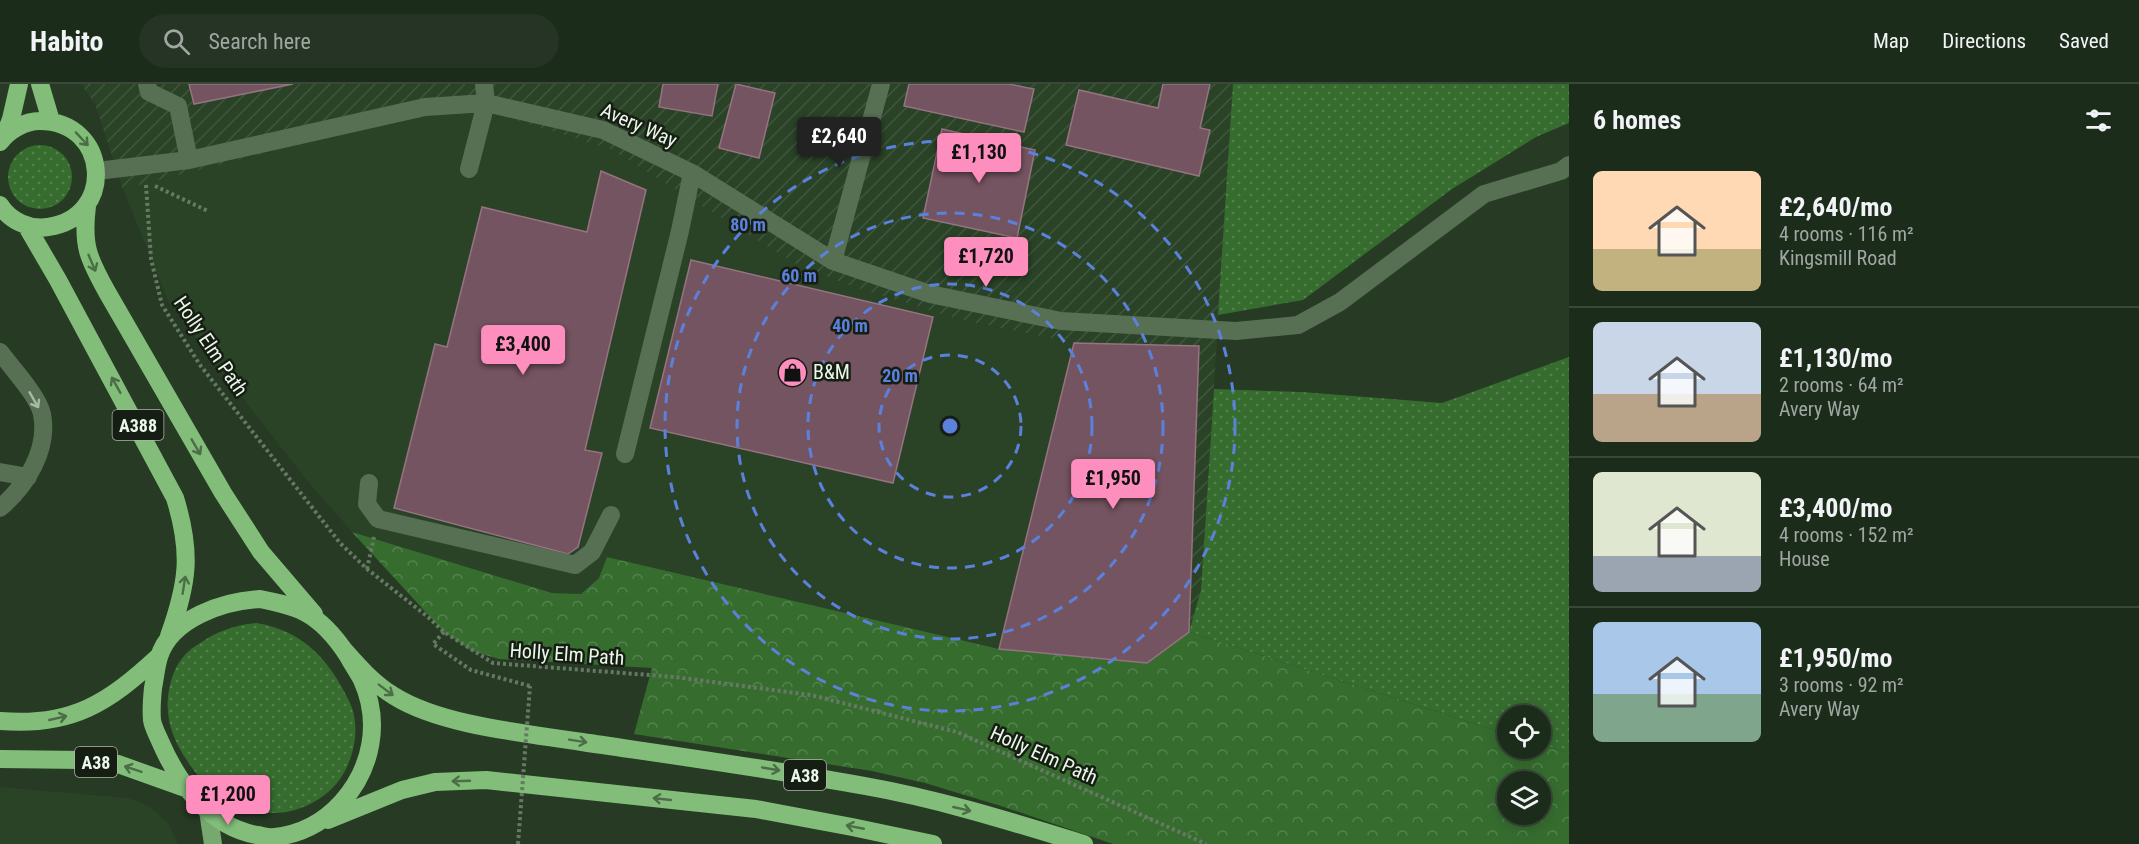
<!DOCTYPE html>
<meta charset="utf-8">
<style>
body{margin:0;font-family:"Roboto Condensed",sans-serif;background:#253424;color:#f1f3f6;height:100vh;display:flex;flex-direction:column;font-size:22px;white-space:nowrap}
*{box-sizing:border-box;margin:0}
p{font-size:20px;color:#a0a7a3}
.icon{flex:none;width:33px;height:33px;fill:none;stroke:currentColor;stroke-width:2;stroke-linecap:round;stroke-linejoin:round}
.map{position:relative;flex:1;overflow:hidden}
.sheet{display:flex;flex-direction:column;background:#1c2c1b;width:570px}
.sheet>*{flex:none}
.tools{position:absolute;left:1497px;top:621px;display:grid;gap:12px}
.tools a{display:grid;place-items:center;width:54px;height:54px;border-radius:50%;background:#1c2c1b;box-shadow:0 3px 15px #0003,0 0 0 2px #3a483a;font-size:30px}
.price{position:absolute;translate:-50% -51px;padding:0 14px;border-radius:6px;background:#fe8ebd;color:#111;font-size:20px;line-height:39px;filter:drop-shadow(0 2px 3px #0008)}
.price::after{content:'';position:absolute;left:50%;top:36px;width:18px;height:14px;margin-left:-9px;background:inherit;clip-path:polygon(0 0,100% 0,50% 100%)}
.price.selected{background:#222;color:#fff}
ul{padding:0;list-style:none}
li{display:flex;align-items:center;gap:18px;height:150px;padding:0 24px}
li+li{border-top:2px solid #3a483a}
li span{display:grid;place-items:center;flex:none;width:168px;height:120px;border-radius:9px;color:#555}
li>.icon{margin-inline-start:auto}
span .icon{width:72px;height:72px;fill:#fffc;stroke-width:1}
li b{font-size:26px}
h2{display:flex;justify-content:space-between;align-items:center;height:72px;padding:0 24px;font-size:26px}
header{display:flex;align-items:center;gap:36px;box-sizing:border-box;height:84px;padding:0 30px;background:#1c2c1b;border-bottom:2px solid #3a483a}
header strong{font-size:28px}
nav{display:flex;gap:33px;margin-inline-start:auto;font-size:21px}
.search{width:420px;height:54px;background:#253424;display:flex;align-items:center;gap:15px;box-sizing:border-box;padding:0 21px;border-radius:33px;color:#a0a7a3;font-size:22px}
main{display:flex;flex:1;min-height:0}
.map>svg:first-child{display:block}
</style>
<header>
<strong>Habito</strong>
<div class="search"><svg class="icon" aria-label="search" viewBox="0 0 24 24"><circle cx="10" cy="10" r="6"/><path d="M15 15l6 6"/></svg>Search here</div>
<nav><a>Map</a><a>Directions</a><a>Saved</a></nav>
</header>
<main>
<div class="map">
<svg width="1569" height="760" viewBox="0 0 1569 760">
<defs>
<pattern id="industrial-furrows" width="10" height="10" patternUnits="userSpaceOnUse" patternTransform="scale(1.5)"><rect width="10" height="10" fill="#2a4327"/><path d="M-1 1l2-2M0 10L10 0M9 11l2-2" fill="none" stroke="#3f563c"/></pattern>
<pattern id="grass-dots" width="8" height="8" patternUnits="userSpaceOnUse" patternTransform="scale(1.5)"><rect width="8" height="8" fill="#366d2f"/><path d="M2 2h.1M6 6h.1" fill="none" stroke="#53834d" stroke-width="1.8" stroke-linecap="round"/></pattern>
<pattern id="forest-crowns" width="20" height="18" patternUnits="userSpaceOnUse" patternTransform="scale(1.5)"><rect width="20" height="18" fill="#366d2f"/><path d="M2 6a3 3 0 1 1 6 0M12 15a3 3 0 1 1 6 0" fill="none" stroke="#53834d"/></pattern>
</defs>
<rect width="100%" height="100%" fill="#263a24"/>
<path fill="#2a4327" d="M429,28l64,1 117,36 184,114 54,22 110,34 116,24 -75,306 -392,-92 -8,21 -18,16 -29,-1 -200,-61 -47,-54 -136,-175 -46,-114z
M0,703l127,11 11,3 13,7 17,15 10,21h-178z"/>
<path fill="url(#industrial-furrows)" d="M81,0h1152l-32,506 -12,42 -42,31 -148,-14 75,-306 -116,-24 -110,-34 -54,-22 -184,-114 -117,-36 -64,-1 -306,77 -28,-85z"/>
<path fill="url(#grass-dots)" d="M1233,0h336v39l-33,14 -84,52 -149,111 -85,15z
M8 93a32 32 0 1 1 64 0a32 32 0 1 1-64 0Z
M1569,273v396l-28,-9 -1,-28h-32l-1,18 -318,-102 12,-42 13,-201 88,3 140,11z
M256,539c46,7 73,36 93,78 12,23 6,57 -9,78 -32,43 -94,45 -132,8 -7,-7 -14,-16 -20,-25 -16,-23 -25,-48 -18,-77 4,-17 12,-31 27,-40 19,-13 36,-20 59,-22z"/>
<path fill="url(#forest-crowns)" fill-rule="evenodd" d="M352,448l200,61 29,1 18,-16 8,-21 392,92 148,14 42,-31 318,102 1,14h32l1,-4 28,9v91h-456l-112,-38 -76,-23 -53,-12 -238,-37 18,-66 -153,-9 -27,-8 -28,-19zM1508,698h32v32h-32z"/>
<path fill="#745460" stroke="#957380" stroke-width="1.5" d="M189,0h104l-99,20z
M663,0h55l-6,32 -53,-9z
M736,0l39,9 -16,65 -40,-10z
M909,0h100l25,5 -10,43 -120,-26z
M1163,0h47l-10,44 10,2 -11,46 -133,-31 13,-55 79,18z
M942,45l93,21 -18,88 -94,-20z
M601,87l45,19 -61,260 17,3 -24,94 -10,7 -174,-46 41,-164 12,3 35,-140 105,25z
M691,176l242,57 -40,166 -243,-55z
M1074,259l125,3 -10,286 -42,31 -148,-14z"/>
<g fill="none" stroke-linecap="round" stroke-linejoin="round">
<path stroke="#677965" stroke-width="4" stroke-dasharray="3 3" stroke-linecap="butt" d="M146,101l5,74 11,46 38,60 140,178 27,26 61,48 16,15 49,31 182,14 136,18 146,37 249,112
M155,102l53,25
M367,485l7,-32
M444,548l-11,12 38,26 59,16"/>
<path stroke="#576f53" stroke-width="18" d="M147,0l2,8 29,14 11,54
M469,85l17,-66 -2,-19
M97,87l92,-11 236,-53 61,-4 117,27 89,43 141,88 97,33 131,27 175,10 62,-6 42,-23 144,-108 77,-23 8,-6
M833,177l48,-177
M0,268c12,16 38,44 42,62 7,36 -16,72 -42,94
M625,370l55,-223 12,-58
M0,388l28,5
M369,399l-2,21 11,15 197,46 17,-13 19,-37"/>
<path stroke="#76a870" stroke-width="18" d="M208,727l5,33"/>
<path stroke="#82be7a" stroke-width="18" d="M40,0l11,37
M4,53l7,-18 8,-35
M0,58c9,-12 25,-21 40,-21 69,0 77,96 8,106 -18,3 -38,-6 -48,-22
M87,122c-5,39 1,52 20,86l116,201 38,59 53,62
M26,141l32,55 117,218c17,55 13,85 -6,138
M260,515c15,3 30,6 44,13 18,9 33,27 44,44 4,8 10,16 14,24 19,42 10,88 -20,122 -18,20 -40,32 -67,35 -6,1 -12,-1 -18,-2 -47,-8 -79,-52 -97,-94 -3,-7 -7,-14 -8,-21 -1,-11 0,-22 1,-32 2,-10 3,-21 6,-31 12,-39 65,-56 101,-58z
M344,566c15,17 30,34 50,46 48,30 132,37 188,46 95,14 189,27 283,44 74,13 147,36 219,58
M0,637c72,6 108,-18 159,-65
M0,675l83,1 35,4 70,25
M328,736l74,-30 33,-8 51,-2 270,29 96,18 81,17"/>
<path stroke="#677965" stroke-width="4" stroke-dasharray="3 3" stroke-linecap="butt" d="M518,760l12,-158"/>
</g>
<defs><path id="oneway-shaft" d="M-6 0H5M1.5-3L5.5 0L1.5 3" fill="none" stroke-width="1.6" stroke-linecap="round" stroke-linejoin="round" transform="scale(1.5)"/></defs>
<g stroke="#4c6e47">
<use href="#oneway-shaft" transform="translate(82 55) rotate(47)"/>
<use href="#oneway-shaft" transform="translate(92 179) rotate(67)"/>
<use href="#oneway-shaft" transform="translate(116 301) rotate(-119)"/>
<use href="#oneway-shaft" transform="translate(196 363) rotate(60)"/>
<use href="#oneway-shaft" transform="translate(184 501) rotate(-81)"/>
<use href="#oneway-shaft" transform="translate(386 606) rotate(37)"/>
<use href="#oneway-shaft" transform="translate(58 634) rotate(-13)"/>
<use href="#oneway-shaft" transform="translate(578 657) rotate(9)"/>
<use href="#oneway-shaft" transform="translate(133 685) rotate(-162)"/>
<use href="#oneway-shaft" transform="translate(771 685) rotate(10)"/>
<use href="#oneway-shaft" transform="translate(461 697) rotate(178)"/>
<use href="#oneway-shaft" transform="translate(662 715) rotate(-174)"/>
<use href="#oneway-shaft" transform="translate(962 725) rotate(13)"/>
<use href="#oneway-shaft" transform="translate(855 743) rotate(-169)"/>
</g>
<use stroke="#a8baa6" href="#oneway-shaft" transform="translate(34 316) rotate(60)"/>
<g fill="none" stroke="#5b81dd" stroke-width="3" stroke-dasharray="10 8">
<circle cx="950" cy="342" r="71"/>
<circle cx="950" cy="342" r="142"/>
<circle cx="950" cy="342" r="213"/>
<circle cx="950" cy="342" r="285"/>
</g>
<defs>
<symbol id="shop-disc" viewBox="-11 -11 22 22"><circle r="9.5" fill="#fe8ebd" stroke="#161e14"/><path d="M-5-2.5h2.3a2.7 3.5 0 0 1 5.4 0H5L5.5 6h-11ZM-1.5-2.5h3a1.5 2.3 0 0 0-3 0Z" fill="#111"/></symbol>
</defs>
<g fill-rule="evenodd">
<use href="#shop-disc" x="776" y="272" width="33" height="33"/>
</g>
<g text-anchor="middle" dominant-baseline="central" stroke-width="5" stroke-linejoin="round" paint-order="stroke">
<g fill="#161e14" stroke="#abb7a9" stroke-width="1.5">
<rect x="112.5" y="326" width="51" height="30" rx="4.5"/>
<rect x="75" y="663" width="42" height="30" rx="4.5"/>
<rect x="784" y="676" width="42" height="30" rx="4.5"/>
</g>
<g font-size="18" font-weight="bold" fill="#ebf8e9">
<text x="138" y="341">A388</text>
<text x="96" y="678">A38</text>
<text x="805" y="691">A38</text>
</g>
<g font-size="20" fill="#ebf8e9" stroke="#161e14">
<text transform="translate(639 41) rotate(24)">Avery Way</text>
<text transform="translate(211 262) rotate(56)">Holly Elm Path</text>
<text transform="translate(567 570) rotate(4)">Holly Elm Path</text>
<text transform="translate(1044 671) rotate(24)">Holly Elm Path</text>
</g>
<g font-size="20" fill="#ebf8e9" stroke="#161e14" text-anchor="start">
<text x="813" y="288">B&amp;M</text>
</g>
</g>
<circle cx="950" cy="342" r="9" fill="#5b81dd" stroke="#161e14" stroke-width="3"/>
<g font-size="18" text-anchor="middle" font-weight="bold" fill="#5b81dd" stroke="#161e14" stroke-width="5" stroke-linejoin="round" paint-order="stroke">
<text x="748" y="147">80 m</text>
<text x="799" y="198">60 m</text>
<text x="850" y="248">40 m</text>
<text x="900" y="298">20 m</text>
</g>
</svg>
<div class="tools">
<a><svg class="icon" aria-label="locate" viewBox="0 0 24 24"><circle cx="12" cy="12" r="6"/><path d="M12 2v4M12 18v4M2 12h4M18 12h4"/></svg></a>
<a><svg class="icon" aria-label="layers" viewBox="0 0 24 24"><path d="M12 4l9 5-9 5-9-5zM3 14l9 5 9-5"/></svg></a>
</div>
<b class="price selected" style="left:839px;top:84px">£2,640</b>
<b class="price" style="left:979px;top:100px">£1,130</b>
<b class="price" style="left:986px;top:204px">£1,720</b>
<b class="price" style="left:523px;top:292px">£3,400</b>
<b class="price" style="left:1113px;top:426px">£1,950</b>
<b class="price" style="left:228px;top:742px">£1,200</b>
</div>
<section class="sheet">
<h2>6 homes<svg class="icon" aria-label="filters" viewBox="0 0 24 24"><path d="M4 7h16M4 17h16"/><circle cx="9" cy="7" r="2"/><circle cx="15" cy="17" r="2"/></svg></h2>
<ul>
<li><span style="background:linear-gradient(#ffd9b3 65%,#c2b280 0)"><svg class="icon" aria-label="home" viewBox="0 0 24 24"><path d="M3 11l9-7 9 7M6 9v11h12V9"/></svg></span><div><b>£2,640/mo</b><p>4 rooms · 116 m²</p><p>Kingsmill Road</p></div></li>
<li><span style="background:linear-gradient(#c9d6e8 60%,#b9a48a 0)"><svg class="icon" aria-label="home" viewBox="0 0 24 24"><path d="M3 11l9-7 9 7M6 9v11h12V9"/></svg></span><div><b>£1,130/mo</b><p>2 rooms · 64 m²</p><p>Avery Way</p></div></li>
<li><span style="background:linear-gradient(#dfe7d0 70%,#9aa5b1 0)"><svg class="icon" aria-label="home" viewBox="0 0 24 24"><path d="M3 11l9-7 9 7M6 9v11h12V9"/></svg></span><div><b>£3,400/mo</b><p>4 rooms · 152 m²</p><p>House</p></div></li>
<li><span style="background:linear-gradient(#a9c7e8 60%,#7fa58c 0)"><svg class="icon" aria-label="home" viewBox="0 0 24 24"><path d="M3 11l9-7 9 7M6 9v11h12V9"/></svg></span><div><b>£1,950/mo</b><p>3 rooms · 92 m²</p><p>Avery Way</p></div></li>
</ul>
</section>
</main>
